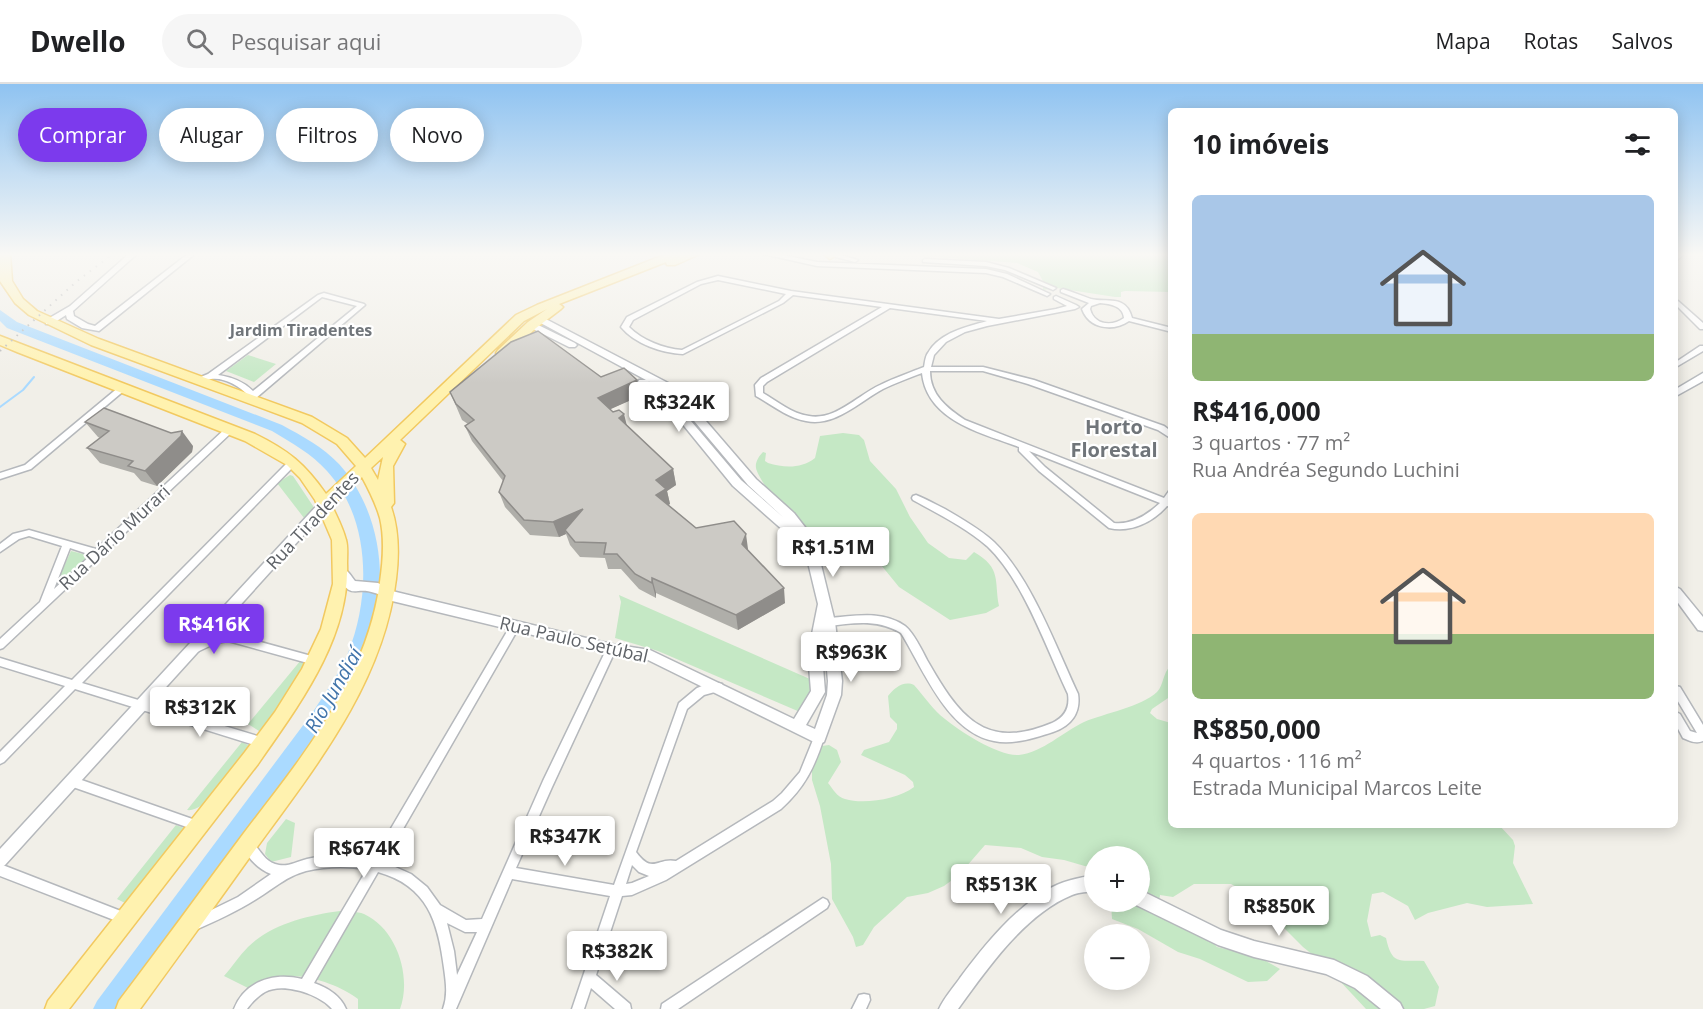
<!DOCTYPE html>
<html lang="pt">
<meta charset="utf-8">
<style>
body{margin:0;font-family:"Open Sans",sans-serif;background:#f6f6f6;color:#202124;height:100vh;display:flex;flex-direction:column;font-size:22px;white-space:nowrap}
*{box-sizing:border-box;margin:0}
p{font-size:20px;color:#757577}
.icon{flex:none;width:33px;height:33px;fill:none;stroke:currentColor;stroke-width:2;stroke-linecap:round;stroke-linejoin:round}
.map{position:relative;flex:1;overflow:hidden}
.sheet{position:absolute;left:1168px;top:24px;width:510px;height:720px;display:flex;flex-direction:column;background:#fff;border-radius:9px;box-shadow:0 3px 15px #0003}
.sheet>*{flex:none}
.banner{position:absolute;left:18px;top:24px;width:570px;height:54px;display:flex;gap:12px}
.controls{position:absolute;left:1084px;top:762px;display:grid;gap:12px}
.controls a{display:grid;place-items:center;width:66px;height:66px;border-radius:50%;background:#fff;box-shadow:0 3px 15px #0003;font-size:30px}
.price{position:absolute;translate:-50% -51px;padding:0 14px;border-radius:6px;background:#fff;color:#222;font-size:20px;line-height:39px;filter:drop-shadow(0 2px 3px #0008)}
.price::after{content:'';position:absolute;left:50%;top:36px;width:18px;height:14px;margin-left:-9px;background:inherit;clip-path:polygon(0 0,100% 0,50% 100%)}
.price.on{background:#7c3aed;color:#fff}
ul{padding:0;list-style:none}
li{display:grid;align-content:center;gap:12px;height:318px;padding:0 24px}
li span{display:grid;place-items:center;height:186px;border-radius:9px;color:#555}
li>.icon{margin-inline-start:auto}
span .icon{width:108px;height:108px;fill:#fffc;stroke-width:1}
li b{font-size:26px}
h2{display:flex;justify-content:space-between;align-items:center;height:72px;padding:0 24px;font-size:26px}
.tag{padding:0 21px;border-radius:27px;background:#fff;box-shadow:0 3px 15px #0003;font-size:21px;line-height:54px}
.tag.on{background:#7c3aed;color:#fff}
header{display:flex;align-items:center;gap:36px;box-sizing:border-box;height:84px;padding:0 30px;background:#fff;border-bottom:2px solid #e0e0e0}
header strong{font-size:28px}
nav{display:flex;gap:33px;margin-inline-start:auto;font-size:21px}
.search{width:420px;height:54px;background:#f6f6f6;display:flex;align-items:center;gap:15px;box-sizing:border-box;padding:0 21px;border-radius:33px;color:#757577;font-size:22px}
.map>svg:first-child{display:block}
</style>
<header>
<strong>Dwello</strong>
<div class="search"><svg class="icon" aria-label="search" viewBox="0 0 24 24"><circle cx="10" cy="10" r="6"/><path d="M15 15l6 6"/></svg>Pesquisar aqui</div>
<nav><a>Mapa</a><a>Rotas</a><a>Salvos</a></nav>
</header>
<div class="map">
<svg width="1703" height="925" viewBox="0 0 1703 925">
<rect width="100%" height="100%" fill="#f1efe8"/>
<path fill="#c5e8c5" d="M885,169h286v39l-46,-1 -4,1v5h-6l-58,-9 -14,2v-9l-5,-9 -21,-9z
M248,271l28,9 -22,18 -28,-11z
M843,349l16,2 5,5 6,21 26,28 14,28 18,26 21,15 17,2 8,-8c28,16 20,29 25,54l-13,7 -36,7 -51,-33 -31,-38c-13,-2 -36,4 -47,-2 -14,-8 -62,-63 -65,-79 -1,-6 3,-12 7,-16l3,1 -1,8 3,2c16,5 33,6 47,-5l5,-22z
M290,391l3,1 20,30 1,5 -10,7 -27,-35z
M71,467l20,5 -38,34z
M619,511l200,88 -12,32 -149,-64 -43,-13 6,-36z
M301,576l5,4 -40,65 -7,2 -11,-7z
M1171,581v31l-19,13 -2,4 7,6 14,4 1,102h327l14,15 2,6 -2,17 20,41 -46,3 -20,-4 -39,10 -13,7 -7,-14 -25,-14 -11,2 -5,27 4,16 9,-2 6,3c6,27 12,22 38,23l15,26 -4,19 -11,3h-58l-43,-46 -20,-16 -52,-52 -20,-11h-37l-21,13 -13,-2 -1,7 45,31 13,14 42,10 21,12 -13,12 -19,1 -48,-23 -22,-7 -40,-23 -26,-10 -1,-17h29v-46h-45v13l-31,-9 -22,-3 -21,-9 -36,-3 -26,30 -15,11 -16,7 -21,4 -33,30 -11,18 -7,2 -3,-10 -21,-38 -1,-35 -11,-58 -8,-26v-15l5,-14 5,-5 7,-1 8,5 4,12 -13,21c5,6 9,14 17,16 19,6 53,0 69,-12l-1,-5 -8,-7 -44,-20 3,-5 25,-8 8,-13v-5l-7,-7 -2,-21c6,-8 16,-16 26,-11 10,11 19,25 31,34 14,12 55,38 74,36 24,-3 44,-23 65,-33 21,-9 57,-15 73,-30 7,-7 5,-18 14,-27z
M242,658l6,3 -1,7c-11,15 -40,61 -60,58z
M286,735l9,4 -4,34 -20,5 -6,-8 2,-11z
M176,741l8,3 1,5 -58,71 -10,-5z
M340,827c7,1 17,0 24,3 33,15 48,63 36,95h-42v-10c-15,-12 -51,-26 -70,-22 -12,3 -24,9 -36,13l-28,-14c8,-9 15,-20 24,-29 23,-23 61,-32 92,-36z"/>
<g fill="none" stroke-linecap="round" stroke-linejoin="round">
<path stroke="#aadaff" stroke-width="2" d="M0,323l23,-17 11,-13"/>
<path fill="#aadaff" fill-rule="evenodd" d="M0,226l17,12 265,103c20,11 41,22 57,39 45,50 51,126 28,187 -10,26 -26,49 -40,73l-208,285h-26l4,-8 216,-289c12,-19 26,-38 35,-59 23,-57 23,-134 -21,-182 -15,-17 -35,-28 -55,-40l-265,-103 -7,-7z"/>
<defs>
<path id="minor" d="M130,169h8l-65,58 1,5 14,8 7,2 94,-73h7l-97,78 -17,-3 -15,-9 -1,-4 -14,9h-6v-4l24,-14z
M759,169h14l44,9 169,7 21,5 43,20 -3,2 -2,-1 -42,-18 -17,-4 -169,-7z
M821,169h13l24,7 -3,2z
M1678,169h7l-7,6 -2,1v-5z
M925,175l61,3 23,6 47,20 -3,2 -2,-1 -46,-19 -19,-4 -63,-4v-2z
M718,192l73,15 208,28 57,-10 11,-3 -13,-7v-2l2,-1 20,9 3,2 -4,2 -88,17 -22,6 -19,10 -12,13 -3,12h52l51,13 130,46 8,6v7l-14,-9 -130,-46 -45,-13h-53c0,24 17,37 35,49l199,78 5,-7 3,-1v17l-5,-1c-14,16 -36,27 -58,22l-70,-57 -20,-20v-4c-37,-14 -92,-26 -97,-74 -13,5 -27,10 -39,16 -24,13 -48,38 -77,32 -18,-3 -34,-16 -50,-25l-1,-11 6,-7 121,-71 -89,-12 -10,8 -100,51c-21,-1 -48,-10 -62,-27l6,-10 70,-35zM718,196l68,14 -7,7 -97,49c-18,-1 -40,-10 -53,-23l4,-7 68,-36zM890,224l97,13c-21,6 -48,12 -59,32 -3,4 -3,10 -4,14 -15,6 -30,11 -44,18 -22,10 -45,36 -71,31 -17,-2 -32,-15 -46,-23v-7l4,-4zM1029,367l131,52c-13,12 -28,22 -46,20l-69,-56z
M1063,205c10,3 19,7 28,10 15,4 35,-5 41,19l40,10v4l-43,-11c-16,11 -40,8 -47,-12l7,-6 -28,-11v-2zM1100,219c11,1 23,3 24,15 -12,9 -30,7 -34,-9l1,-3z
M324,209l40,11 1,1 -109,93 -7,3 -3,-1 -1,-2 3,-3c-9,-9 -24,-18 -37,-16 -6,1 -9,4 -15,4v-4l12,-5 110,-79zM322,213l35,9 -104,85c-10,-10 -22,-14 -35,-16z
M1676,216l2,1 25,22v6h-3l-24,-24z
M1700,262h3v5l-27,16v-5z
M119,303h6l1,2 -95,80 -31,10v-6l25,-8z
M229,343l3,1 1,2 -1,2 -229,216 -3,1v-10l40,-37 22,-56 -33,-10 -10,3 -19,13v-8l13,-10 16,-4 67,19 130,-121zM70,464l21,7 -37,34z
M292,376l3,1 1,2 -1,2 -213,218 182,55 4,2 1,3 -1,3 -4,2 -189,-59 -71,73 -4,2v-12l65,-66 -65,-20v-8l72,22 217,-219z
M916,411c10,4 19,9 29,14 17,10 35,20 49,33 37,36 62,105 84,152 3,19 -7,32 -25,38 -18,6 -40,13 -59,9 -47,-9 -70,-71 -93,-108 -23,-14 -47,-10 -72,-7l-3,-1 -2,-3 2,-3 3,-1c25,-2 54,-8 76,8 8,6 17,24 22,34 31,54 56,92 125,63 13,-6 18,-15 16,-29 -22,-46 -44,-113 -81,-148 -22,-19 -49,-32 -74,-46l-1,-2 1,-2z
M515,538l3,1 2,3 -2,3 -134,233 27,12 16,13 13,18 26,15 16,-1 61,-138 65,-135 3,-1 3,1 2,3 -64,138 -36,81 98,17 64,-179 1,-3 18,-15c7,-3 18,-7 25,-4l1,3 -1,3 -18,5 -17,14 -51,143c17,23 21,5 40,9l97,-60 9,-8 18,-21 15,-37 4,-2 4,2 1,3c-10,30 -19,49 -43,71l-115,71 -34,15 -10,1 -26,79 34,29 1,5h-16l-24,-21 -7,21h-12l38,-113 -98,-17 -56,130h-13c5,-14 3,-26 1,-41 -6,-46 -16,-82 -66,-96l-64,111c14,5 26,12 32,26h-14c-13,-15 -49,-27 -67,-17 -7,4 -13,10 -18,17h-13c11,-28 40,-37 68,-30l65,-110c-20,-3 -40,-3 -61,2 -19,5 -32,17 -48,27 -20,13 -42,23 -63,32l-4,-2 -2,-4 2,-4 47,-23 33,-23c-13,-5 -23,-16 -30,-29l2,-4 4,-2c12,6 15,21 28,25 12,4 20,-2 32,-5 21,-5 45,-6 66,0l139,-236zM632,781l7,7 10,4 -17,7 -6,1zM447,839l18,9h12l-20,43 -3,-24z
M228,549l87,24 4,1 1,3 -1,3 -4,1 -87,-24 -12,2 -19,9 -3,-1 -2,-3c9,-10 23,-13 36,-15z
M1676,602l4,1 23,38v16c-7,3 -13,0 -20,-3l-7,-13v-13l4,2 10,17 7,2 -21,-35z
M73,693l125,44 4,1 2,4 -2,4 -4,1 -125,-44 -4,-1 -1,-4 1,-4z
M0,780l131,51 2,4 -2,4 -4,2 -127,-49z
M823,814l4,2 2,4 -2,4 -149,101h-17l1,-5z
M864,910l5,1 1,5 -4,9h-14l7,-14z"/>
<path id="tertiary" d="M540,232l130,68 11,8 75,87 38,34 21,27 20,82 7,59 -1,14 -17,47 -5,2 -5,-2 -166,-82 -37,-6 -223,-54c-5,-2 -8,-6 -13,-7 -22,-8 -22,10 -39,-20l2,-3c9,-3 12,5 17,11l23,2 14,8 219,53 39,6 144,69 17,-28 -3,-37 10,-50 -13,-54 -5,-1 -15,-17 -52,-46 -66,-81 -29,-23 1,-2h7l-109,-59v-4zM648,297l25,15 75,89 36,33 -43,-38 -67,-79zM824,554l4,43 -1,14 -12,34 -9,-4 19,-33 -3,-38z
M532,238l43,21 2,2 -2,2h-6l-40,-20v-4z
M1703,289v8l-27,15v-7z
M325,416l6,4 -2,3 -324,358 -5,3v-19l321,-348z
M1676,503l4,2 23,28v14l-5,-1 -22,-30z
M1095,791v16c-7,1 -16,1 -23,4 -47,19 -85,74 -114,114h-19c5,-11 14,-21 21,-31 24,-32 52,-67 87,-88 15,-9 31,-12 48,-15z
M1140,806l81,40 33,11 80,19 33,16 33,27 3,6h-22l-26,-21 -29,-14 -72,-17 -36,-12 -84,-41 -1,-2h7z"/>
<path id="primary" d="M0,169h10l2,28 11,18 14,12 62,28 213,78 35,21 18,20 151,-143 21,-10 132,-52h33l-27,12h-8l-1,-3 -107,42 4,3 -2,2 -25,19 -30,28h-8l-2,-3 2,-3 30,-28 19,-13 -23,12 -124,119 5,4 -12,22 1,37 -3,4c8,23 8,48 5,72 -13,106 -83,191 -144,275 -37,52 -74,103 -112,155h-24l3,-8c41,-54 81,-109 122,-164 59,-78 126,-156 139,-255 3,-21 5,-43 0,-64 -4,-14 -11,-28 -18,-41l-30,29c5,11 11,22 14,34 2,7 1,15 1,23 3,75 -48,142 -89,201l-189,245h-24l3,-8 197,-249 30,-40 27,-43 19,-40 12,-45 -1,-44 -17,-40 -15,-22 -13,-13 -42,-24 -228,-89 -17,-7v-9l255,98c33,16 50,30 71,60l30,-28 -19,-22 -35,-21 -211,-78 -62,-30 -14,-12 -15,-22zM383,373l-5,23 -7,-12z
M822,169h11l2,3 -5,3z"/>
</defs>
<use href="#minor" stroke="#b5b8bc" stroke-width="3"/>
<use href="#tertiary" stroke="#b5b8bc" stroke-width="3"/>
<use href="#primary" stroke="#f2c960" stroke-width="3"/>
<use href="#minor" fill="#fff" fill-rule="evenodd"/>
<use href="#tertiary" fill="#fff" fill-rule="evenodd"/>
<use href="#primary" fill="#fff2af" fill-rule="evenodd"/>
<path stroke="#b6b7b8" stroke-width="2" stroke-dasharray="1.5 6" stroke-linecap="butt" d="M0,267l76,-69 38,-29"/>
</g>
<path fill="#afaea9" d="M601,293l36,3 3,16 -30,13 63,60 3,16 -9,6 3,13 -2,1 28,23 52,21v1l37,53 -47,27 -82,-37v5l-17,-9 -18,-20h-13l-3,-11 -25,-1 -10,-12 -4,-11 -7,3 -29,-2 -25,-28 -6,-15 4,-11 -31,-40 -7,-15 3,-2 -6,-4 -12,-28z
M85,338l108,24 -1,6 -35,34 -16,-5 -7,-8 -34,-10 -13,-15 13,-10 -2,-1z"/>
<path fill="#8f8d8a" d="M637,296l3,16 -38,17 -4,-15z
M624,330l4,16 -9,-12z
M182,347l11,15 -1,6 -35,34 -12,-15z
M673,385l3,16 -9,6 3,13 -11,6 -3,-15v-15z
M583,425l-18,21 1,4 -7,3 -6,-15z
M746,450l2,15 -4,10 -2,-15z
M652,494l4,15v5l-4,-15z
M784,504l1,15 -47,27 -2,-15z"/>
<path fill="#cccac5" stroke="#8f8d8a" stroke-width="1.5" d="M538,247l63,46 23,-9 13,12 -39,18 15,14 6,-2 5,4 -5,4 54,51 -17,11 10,9 -10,6 40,33 38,-7 12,13 -4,10 42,44 -48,27 -84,-37v5l-17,-9 -18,-20h-13l2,-11 -31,-1 -10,-12 18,-21 -30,13 -29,-2 -25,-28 6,-16 -40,-50 9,-6 -18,-16 -6,-12 61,-50z
M104,324l67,25 11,-2 -1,5 -36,35 -17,-5 5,-5 -46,-13 22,-17 -24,-9z"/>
<linearGradient id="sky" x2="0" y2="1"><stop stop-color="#8fc3f1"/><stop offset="0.57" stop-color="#f9f8f5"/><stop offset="1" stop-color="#f9f8f5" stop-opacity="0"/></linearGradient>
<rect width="1703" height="299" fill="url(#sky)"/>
<g text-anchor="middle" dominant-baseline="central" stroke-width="4.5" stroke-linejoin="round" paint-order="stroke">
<g font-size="16" font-weight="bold" fill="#70757a" stroke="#fff">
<text x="301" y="246">Jardim Tiradentes</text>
</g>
<g font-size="18" fill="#5f6368" stroke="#fff">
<text transform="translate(312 436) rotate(-47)">Rua Tiradentes</text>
<text transform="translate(114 453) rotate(-43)">Rua Dário Murari</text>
<text transform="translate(574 555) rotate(13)">Rua Paulo Setúbal</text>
</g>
<g font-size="20" font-weight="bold" fill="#70757a" stroke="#fff">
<text x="1114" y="342">Horto<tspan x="1114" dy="23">Florestal</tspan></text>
</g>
<g font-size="20" font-style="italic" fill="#4174aa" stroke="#fff">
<text transform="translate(333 606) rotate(-60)">Rio Jundiaí</text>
</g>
</g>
</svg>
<div class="controls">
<a>+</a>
<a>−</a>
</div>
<b class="price" style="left:679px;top:349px">R$324K</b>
<b class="price" style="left:833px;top:494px">R$1.51M</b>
<b class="price on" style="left:214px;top:571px">R$416K</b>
<b class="price" style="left:851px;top:599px">R$963K</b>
<b class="price" style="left:200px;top:654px">R$312K</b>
<b class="price" style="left:565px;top:783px">R$347K</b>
<b class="price" style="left:364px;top:795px">R$674K</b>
<b class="price" style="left:1001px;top:831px">R$513K</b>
<b class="price" style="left:1279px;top:853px">R$850K</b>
<b class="price" style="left:617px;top:898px">R$382K</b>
<div class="banner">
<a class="tag on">Comprar</a>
<a class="tag">Alugar</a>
<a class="tag">Filtros</a>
<a class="tag">Novo</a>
</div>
<section class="sheet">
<h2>10 imóveis<svg class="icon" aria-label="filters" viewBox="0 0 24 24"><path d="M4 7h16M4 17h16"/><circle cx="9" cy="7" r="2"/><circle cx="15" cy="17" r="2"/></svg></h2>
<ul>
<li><span style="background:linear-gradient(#a9c7e8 75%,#8fb573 0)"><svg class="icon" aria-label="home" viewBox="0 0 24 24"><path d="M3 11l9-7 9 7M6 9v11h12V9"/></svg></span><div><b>R$416,000</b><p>3 quartos · 77 m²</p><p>Rua Andréa Segundo Luchini</p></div></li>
<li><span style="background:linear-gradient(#ffd9b3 65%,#8fb573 0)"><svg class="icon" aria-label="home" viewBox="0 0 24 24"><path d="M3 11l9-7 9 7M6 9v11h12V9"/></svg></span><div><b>R$850,000</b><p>4 quartos · 116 m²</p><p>Estrada Municipal Marcos Leite</p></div></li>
</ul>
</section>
</div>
